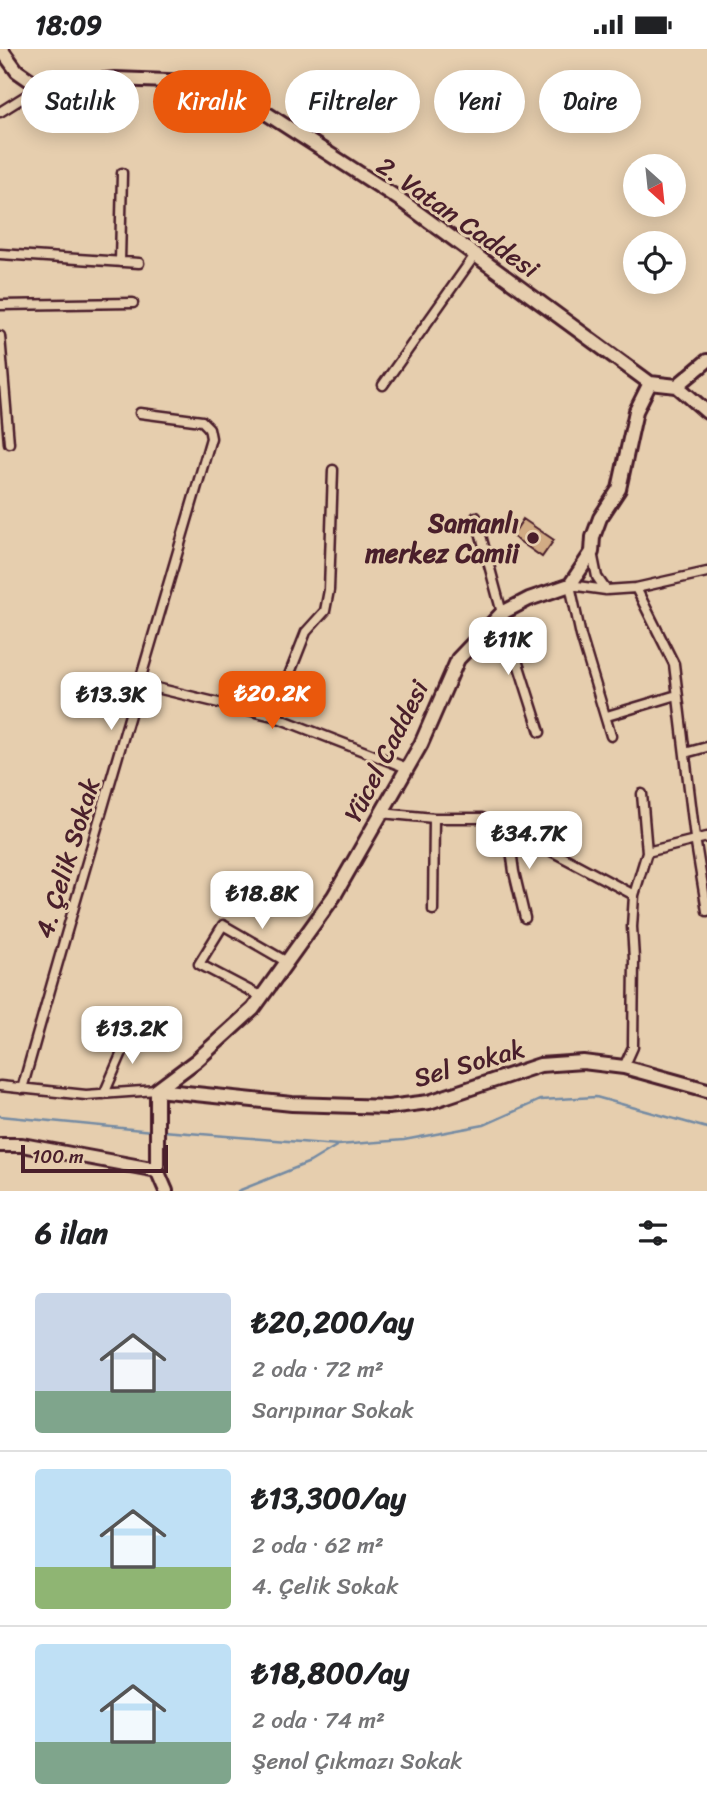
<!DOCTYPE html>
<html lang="tr">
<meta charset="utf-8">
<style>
body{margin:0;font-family:Sriracha,sans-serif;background:#f2f2f2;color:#202124;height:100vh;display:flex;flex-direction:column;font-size:26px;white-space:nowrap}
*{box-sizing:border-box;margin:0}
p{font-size:23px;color:#757577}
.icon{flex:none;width:38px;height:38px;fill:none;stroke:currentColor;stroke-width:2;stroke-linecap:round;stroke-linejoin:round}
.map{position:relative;height:1142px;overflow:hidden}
.sheet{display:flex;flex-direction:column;background:#fff;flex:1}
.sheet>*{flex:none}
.banner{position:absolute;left:21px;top:21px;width:665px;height:63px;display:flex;gap:14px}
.needle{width:46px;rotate:153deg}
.tools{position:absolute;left:623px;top:105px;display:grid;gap:14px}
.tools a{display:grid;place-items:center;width:63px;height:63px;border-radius:50%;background:#fff;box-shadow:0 4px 18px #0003;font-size:35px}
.scale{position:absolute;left:21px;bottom:18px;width:147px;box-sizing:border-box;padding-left:7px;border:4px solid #4a1f2b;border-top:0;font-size:19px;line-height:24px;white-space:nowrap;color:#4a1f2b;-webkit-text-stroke:5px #e6ceae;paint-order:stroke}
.price{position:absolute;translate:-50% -60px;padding:0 16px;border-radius:14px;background:#fff;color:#222;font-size:23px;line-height:46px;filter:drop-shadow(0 2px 4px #0008)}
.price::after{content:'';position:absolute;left:50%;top:42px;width:21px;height:16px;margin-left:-10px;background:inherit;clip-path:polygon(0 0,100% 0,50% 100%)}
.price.current{background:#ea580c;color:#fff}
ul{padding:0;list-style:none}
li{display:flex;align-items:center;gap:21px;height:175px;padding:0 35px}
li+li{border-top:2px solid #e0e0e0}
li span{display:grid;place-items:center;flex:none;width:196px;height:140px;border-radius:7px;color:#555}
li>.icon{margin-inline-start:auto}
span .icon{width:84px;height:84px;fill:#fffc;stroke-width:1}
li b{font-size:30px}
h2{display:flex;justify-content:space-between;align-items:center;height:84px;padding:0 35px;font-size:30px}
.chip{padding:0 24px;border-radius:32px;background:#fff;box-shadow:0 4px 18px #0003;font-size:24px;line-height:63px}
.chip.current{background:#ea580c;color:#fff}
.status{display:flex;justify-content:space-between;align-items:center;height:49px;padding:0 35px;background:#fff;direction:ltr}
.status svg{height:19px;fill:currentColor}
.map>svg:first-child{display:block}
</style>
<div class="status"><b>18:09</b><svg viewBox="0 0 49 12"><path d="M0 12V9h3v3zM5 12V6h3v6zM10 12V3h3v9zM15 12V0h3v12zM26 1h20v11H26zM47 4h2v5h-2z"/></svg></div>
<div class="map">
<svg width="707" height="1142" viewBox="0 0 707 1142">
<rect width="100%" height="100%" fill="#e6ceae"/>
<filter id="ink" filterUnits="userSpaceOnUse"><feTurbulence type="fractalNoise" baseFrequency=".0143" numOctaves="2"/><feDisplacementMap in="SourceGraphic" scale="14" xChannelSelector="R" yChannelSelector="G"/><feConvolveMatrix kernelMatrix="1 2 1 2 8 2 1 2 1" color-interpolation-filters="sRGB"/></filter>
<g filter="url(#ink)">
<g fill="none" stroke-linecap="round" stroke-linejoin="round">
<path stroke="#758ba3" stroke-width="2.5" d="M0,1067l152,15
M163,1082l175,14 66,-5 80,-15 56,-25 56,-3 111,31
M238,1142l72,-29 28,-17"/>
</g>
<path fill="#d1ab84" stroke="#4a1f2b" stroke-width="2" d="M523,470l31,21 -12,17 -30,-21z"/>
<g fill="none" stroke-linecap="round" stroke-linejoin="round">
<defs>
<path id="street" d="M0,63l40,-25
M0,205l139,9
M120,213l2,-89
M0,256l133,-2
M0,287l9,107
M383,336l92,-130
M476,468l26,96 38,119
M592,503l5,25 9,13
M636,539l38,76 21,174 12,73
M140,635l133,32 134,52
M273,667l33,-84 19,-21 4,-21 4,-120
M607,667l70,-21
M611,687l-30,-100 -11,-51 36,5 30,-2 71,-16
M685,704l22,-6
M381,764l53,5h48l26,10 126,67 -2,32 2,32 -1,88 -9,20
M508,779l6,44 11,46
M647,803l60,-15
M634,846l13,-43 -5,-58
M433,861l1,-92
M262,948l-63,-33 24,-39 64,37
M0,1037l86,9 71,-5
M22,1040c61,-218 126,-434 189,-651l-2,-10 -7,-7 -62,-8
M104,1045l29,-67"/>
<path id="secondary" d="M1,0l16,22 23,16 75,-8 79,3 64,26 141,91 251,184 27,3 30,26
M677,337l30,-25
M157,1041l135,14 96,3 41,-5 111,-37 43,-3 41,5 83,23
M0,1096h22l135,25 9,21
M157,1121v-80l40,-30 56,-51 81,-113 87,-152 37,-85 44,-46 27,-14 41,-14 22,-33 1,-15 7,-19 19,-29 17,-78 14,-28"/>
</defs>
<use href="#street" stroke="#4a1f2b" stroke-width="13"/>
<use href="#secondary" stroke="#4a1f2b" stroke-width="18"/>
<use href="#street" stroke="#e6ceae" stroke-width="8"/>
<use href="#secondary" stroke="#e6ceae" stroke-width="12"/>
</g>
</g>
<circle fill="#4a1f2b" stroke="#e6ceae" stroke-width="2.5" cx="533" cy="489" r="7"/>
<g text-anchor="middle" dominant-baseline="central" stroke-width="6" stroke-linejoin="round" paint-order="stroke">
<g font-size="26" fill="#4a1f2b" stroke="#e6ceae">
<text transform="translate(458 168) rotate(35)">2. Vatan Caddesi</text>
<text transform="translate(386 702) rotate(-63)">Yücel Caddesi</text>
<text transform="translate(67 809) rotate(-73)">4. Çelik Sokak</text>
<text transform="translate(469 1014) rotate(-16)">Sel Sokak</text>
</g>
<g font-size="26" font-weight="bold" fill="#4a1f2b" stroke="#e6ceae" text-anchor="end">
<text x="519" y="474">Samanlı<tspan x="519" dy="30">merkez Camii</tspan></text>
</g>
</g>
</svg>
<div class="tools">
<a><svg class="needle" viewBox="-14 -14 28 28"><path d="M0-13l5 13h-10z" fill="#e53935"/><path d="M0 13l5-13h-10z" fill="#757577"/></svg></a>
<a><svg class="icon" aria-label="locate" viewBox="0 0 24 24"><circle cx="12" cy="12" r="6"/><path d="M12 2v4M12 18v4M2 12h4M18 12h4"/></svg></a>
</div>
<div class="scale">100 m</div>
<b class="price" style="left:508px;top:628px">₺11K</b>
<b class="price current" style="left:272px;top:682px">₺20.2K</b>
<b class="price" style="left:111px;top:683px">₺13.3K</b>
<b class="price" style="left:529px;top:822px">₺34.7K</b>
<b class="price" style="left:262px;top:882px">₺18.8K</b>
<b class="price" style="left:132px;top:1017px">₺13.2K</b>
<div class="banner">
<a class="chip">Satılık</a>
<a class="chip current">Kiralık</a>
<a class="chip">Filtreler</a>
<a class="chip">Yeni</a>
<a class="chip">Daire</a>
</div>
</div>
<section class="sheet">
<h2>6 ilan<svg class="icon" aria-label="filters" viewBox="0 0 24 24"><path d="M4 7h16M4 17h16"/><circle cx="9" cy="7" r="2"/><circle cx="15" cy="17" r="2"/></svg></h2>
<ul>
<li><span style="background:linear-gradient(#c9d6e8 70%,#7fa58c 0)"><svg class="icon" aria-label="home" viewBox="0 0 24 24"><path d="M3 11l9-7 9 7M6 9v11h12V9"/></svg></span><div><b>₺20,200/ay</b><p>2 oda · 72 m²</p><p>Sarıpınar Sokak</p></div></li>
<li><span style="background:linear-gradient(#bfe0f5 70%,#8fb573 0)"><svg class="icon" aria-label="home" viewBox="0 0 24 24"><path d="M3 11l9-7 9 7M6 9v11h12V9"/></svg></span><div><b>₺13,300/ay</b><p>2 oda · 62 m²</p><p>4. Çelik Sokak</p></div></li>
<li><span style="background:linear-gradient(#bfe0f5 70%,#7fa58c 0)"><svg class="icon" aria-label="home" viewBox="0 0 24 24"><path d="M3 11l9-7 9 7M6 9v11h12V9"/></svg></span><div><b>₺18,800/ay</b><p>2 oda · 74 m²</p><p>Şenol Çıkmazı Sokak</p></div></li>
</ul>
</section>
